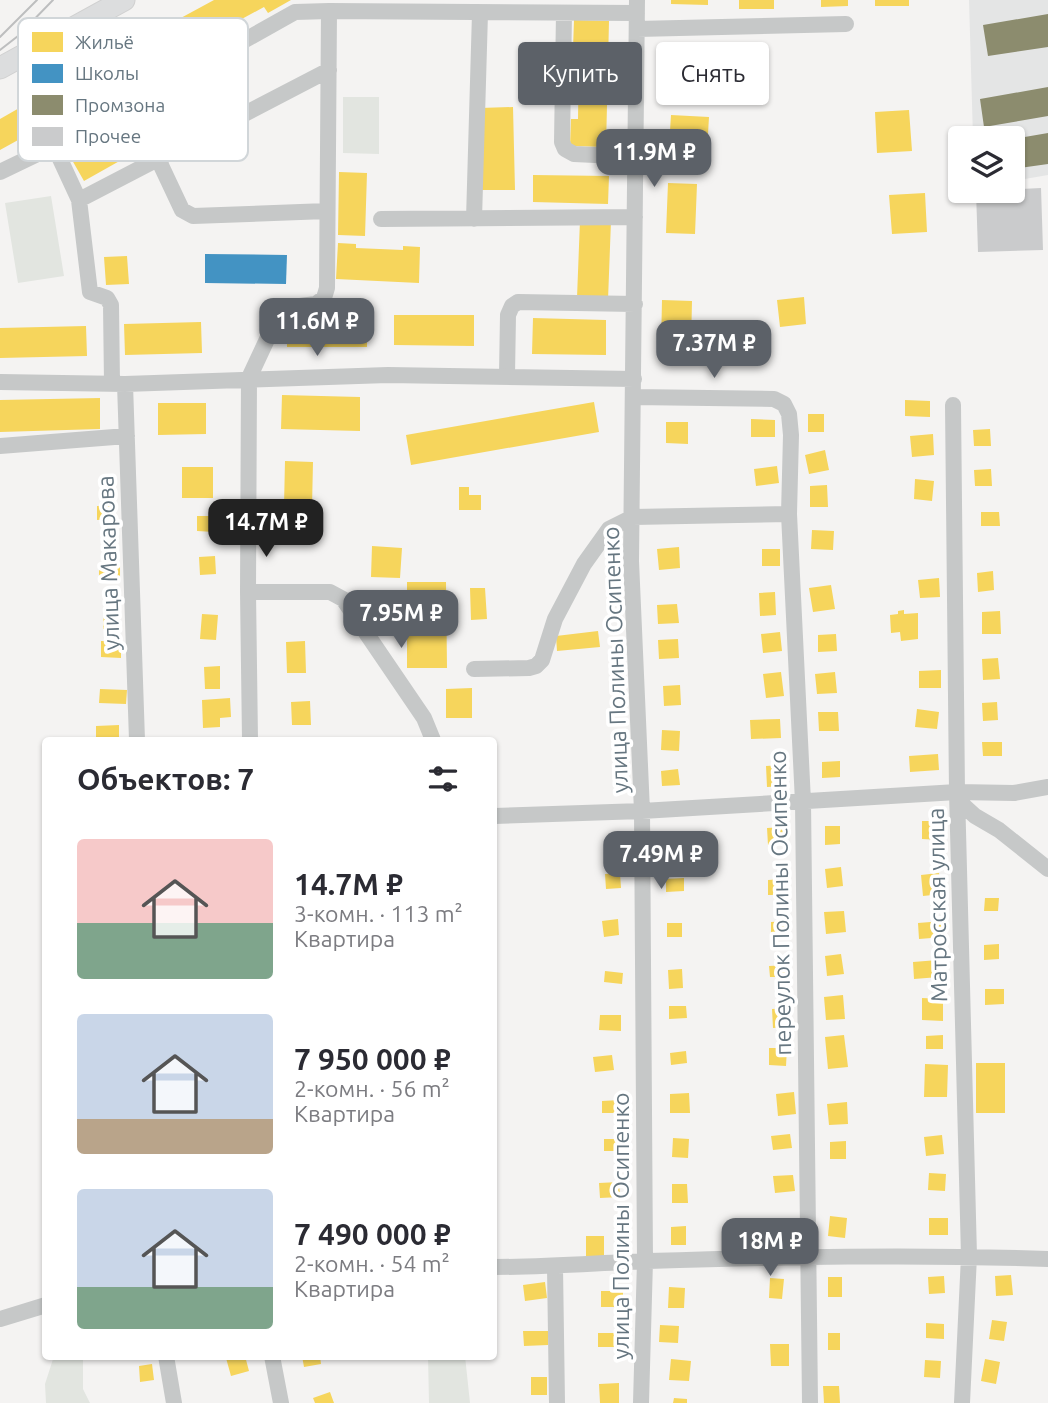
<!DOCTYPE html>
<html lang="ru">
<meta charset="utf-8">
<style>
body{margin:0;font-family:Ubuntu,sans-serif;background:#f7f7f7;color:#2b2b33;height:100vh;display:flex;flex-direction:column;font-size:26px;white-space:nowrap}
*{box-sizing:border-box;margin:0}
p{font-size:23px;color:#7c7c81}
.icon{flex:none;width:38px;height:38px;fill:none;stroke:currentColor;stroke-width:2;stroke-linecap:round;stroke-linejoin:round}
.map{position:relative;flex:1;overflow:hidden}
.sheet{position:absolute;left:42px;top:737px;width:455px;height:623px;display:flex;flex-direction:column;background:#fff;border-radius:7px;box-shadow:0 2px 5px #0004}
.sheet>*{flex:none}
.top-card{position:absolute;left:518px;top:42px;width:424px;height:63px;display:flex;gap:14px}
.tools{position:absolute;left:948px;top:126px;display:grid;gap:14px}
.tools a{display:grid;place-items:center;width:77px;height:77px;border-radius:7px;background:#fff;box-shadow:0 2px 5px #0004;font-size:35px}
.price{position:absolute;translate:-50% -60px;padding:0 16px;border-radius:14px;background:#5c6168;color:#fff;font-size:23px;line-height:46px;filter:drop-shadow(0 2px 4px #0008)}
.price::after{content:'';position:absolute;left:50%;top:42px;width:21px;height:16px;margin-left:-10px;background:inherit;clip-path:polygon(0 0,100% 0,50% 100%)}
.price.active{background:#222;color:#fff}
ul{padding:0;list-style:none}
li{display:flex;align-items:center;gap:21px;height:175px;padding:0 35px}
li span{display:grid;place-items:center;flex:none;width:196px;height:140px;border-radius:7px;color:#555}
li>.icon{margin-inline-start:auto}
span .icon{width:84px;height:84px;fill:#fffc;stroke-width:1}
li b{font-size:30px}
h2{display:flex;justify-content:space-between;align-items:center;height:84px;padding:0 35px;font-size:30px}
.chip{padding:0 24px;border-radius:7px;background:#fff;box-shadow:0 2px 5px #0004;font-size:24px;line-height:63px}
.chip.active{background:#5c6168;color:#fff}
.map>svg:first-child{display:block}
</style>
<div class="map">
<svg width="1048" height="1403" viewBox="0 0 1048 1403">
<rect width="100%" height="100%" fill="#f4f3f2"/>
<path fill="#e4e5e5" d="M969,0h79v175l-35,6v-43h-40z"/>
<path fill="#e2e5e0" d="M343,97h36v57l-36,-1z
M51,196l13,80 -46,7 -13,-80z
M54,1356h29v33l7,14h-44l-1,-19z
M428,1356h37l5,47h-41z"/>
<path fill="#f6d55c" d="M214,0h77l-23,13 -4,-6 -59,32 4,6 -25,14 -18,-33z
M671,0h37v5l-37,-1z
M739,0h35v9h-35z
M821,0h27v6l-27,1z
M875,0h34v6h-34z
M574,20l35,1 -3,126 -36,-1 1,-27h7l1,-70h-6z
M711,49l1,30 -40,2 -1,-31z
M203,77l16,28 -135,76 -16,-28z
M35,99l14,24 -49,27v-31z
M513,107l2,83h-33l-2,-82z
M909,110l3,41 -35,2 -2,-41z
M671,115l38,2 -2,33 -38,-3z
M339,172l28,1 -2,63 -27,-1z
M533,175l76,1 -1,28 -75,-2z
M668,183l29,1 -2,50 -29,-1z
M925,193l2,39 -35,2 -3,-39z
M580,220l31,1 -3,79 -31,-2z
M338,243l18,1v4l47,2v-4l17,1 -1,36 -83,-4z
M127,256l2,28 -23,1 -2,-28z
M804,297l2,27 -26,3 -3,-27z
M662,300l30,1 -1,45h-30z
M394,315h80v31l-80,-1z
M287,316l80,1v30h-80z
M533,318l73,2v35l-74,-1z
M201,322l1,31 -77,2 -1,-31z
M86,326l1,30 -87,2v-30z
M282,395l78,2v34l-79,-2z
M100,398v31l-100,3v-32z
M905,400l25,1v16l-25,-1z
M594,402l5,30 -188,33 -5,-30z
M158,403h48v31l-48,1z
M808,414h16v18h-16z
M751,419l24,1v17h-24z
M666,422h22v22l-22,-1z
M990,429l1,17h-17l-1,-16z
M933,434l1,21 -22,2 -2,-21z
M825,450l4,20 -20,4 -4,-19z
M285,461l28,1 -1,45 -28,-1z
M777,466l2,17 -23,3 -2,-17z
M182,467h31v31h-31z
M991,469l1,17h-17l-1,-16z
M915,479l19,2 -2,20 -18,-2z
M827,485l1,22h-18v-21z
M459,487h10v8h12v15h-22z
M113,505v14l-16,1v-14z
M981,512h18l1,14h-19z
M197,516h17v16l-17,-1z
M286,520l23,1 -1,23h-23z
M812,530l22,1 -1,19 -22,-1z
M372,546l30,2 -2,30 -29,-1z
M679,547l1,21 -21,2 -2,-21z
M762,549h18v17h-18z
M215,556l1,18 -16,1 -1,-18z
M99,563h21v16h-21z
M993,571l1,19 -16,2 -1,-19z
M939,578l1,19 -20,1 -2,-18z
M407,582h39l1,86h-40z
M831,585l4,24 -22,3 -4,-24z
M470,588h15l2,31 -16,1z
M775,592l1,23 -16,1 -1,-23z
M677,604l2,19 -21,1 -1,-19z
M104,609l13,1 -1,20 -13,-1z
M904,610v4l14,-1v26l-17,2 -1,-9 -9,1 -1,-18 8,-1v-3z
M1000,611l1,23h-19v-22z
M202,614l16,1 -2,25 -16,-1z
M598,631l2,16 -43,4 -1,-15z
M780,632l2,19 -19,2 -2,-19z
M836,634l1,17 -19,1v-17z
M678,639l1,19 -20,1 -1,-19z
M101,641h20v17l-20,-1z
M305,641l1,32h-19l-1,-31z
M998,658l2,21 -17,1 -1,-21z
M220,666v23h-15l-1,-22z
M941,670v18h-22v-17z
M781,672l3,24 -18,2 -3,-24z
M835,672l2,21 -20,1 -2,-20z
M680,685l1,20 -17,1 -1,-20z
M472,688v30h-26v-29z
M100,689l27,1 -1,14 -27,-1z
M230,698l1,19 -11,1v9l-17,1 -1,-28z
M310,701l1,24h-19l-1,-23z
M997,702l1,18 -15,1 -1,-18z
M917,709l22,3 -2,17 -22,-2z
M818,712h20l1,19h-20z
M780,719l1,19 -30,1 -1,-19z
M119,725v15h-23v-14z
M662,730l18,1 -1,20 -18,-1z
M982,742h20v14h-19z
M938,754l1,16 -29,2 -1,-16z
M840,761v16l-18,1v-16z
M782,765l2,21 -17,1 -1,-21z
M678,769l2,16 -18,1 -1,-15z
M922,821h19v19l-19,-1z
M825,826h15v18l-15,1z
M785,827l1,17 -18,1 -1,-17z
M679,834l2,20 -16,1 -2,-20z
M841,867l2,19 -16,2 -2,-19z
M620,873l1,15 -15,1 -1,-15z
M939,873l3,21 -19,2 -2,-21z
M684,878v13l-18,1v-13z
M784,879l1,16h-17v-15z
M985,898h14l-1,13h-14z
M844,911l2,21 -20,2 -2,-22z
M618,919l1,16 -15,2 -2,-16z
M788,921l1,16 -18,1v-16z
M943,921l1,16 -25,2 -1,-16z
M667,923h15v14h-15z
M999,944v15l-15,1v-15z
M841,954l3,20 -17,2 -2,-20z
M938,960l1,17 -25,2 -1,-17z
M788,965v12h-18l-1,-11z
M682,969l1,19 -14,1 -1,-19z
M605,971l18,2 -1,11 -18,-2z
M985,989h19v15l-19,1z
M843,995l2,24 -19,1 -2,-23z
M922,998l21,1v22l-21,-1z
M669,1006h17l1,12 -18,1z
M788,1008l1,19 -16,1 -1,-19z
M600,1015h21v16l-22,-1z
M844,1035l4,32 -20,2 -3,-32z
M943,1035v14h-17v-13z
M769,1048h18l-1,18 -17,-1z
M686,1051l1,12 -16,2 -1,-12z
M612,1055l2,15 -19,2 -2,-15z
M976,1063h29v50h-29z
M925,1064l23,1 -1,32h-23z
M794,1092l2,22 -18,2 -2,-22z
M689,1093l1,20h-20v-19z
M620,1100v13h-18v-12z
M847,1102l1,22 -19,1 -2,-21z
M790,1134l2,14 -19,2 -2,-14z
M942,1135l2,19 -18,2 -2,-19z
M673,1138l16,1 -1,19 -16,-1z
M604,1139h17v12h-17z
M846,1141v18h-16v-17z
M929,1173l17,1 -1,17 -17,-1z
M793,1175l2,16 -20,2 -2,-17z
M619,1182l1,15 -20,1 -1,-15z
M672,1184h15l1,19h-16z
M830,1216l17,2 -2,20 -17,-2z
M929,1218h19v17h-19z
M776,1224l14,1 -1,15 -13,-1z
M686,1226v19h-15v-18z
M586,1236h18v20l-18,1z
M1011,1275l2,20 -17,1 -1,-20z
M944,1276l1,17 -16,1 -1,-17z
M828,1277h14v20h-14z
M770,1278l14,1 -2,20 -13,-1z
M545,1282l2,16 -22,3 -2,-16z
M669,1287l16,1 -1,20h-16z
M601,1291h22v16h-22z
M992,1320l15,2 -3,19 -15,-2z
M926,1323l18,1v15l-18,-1z
M660,1325l19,1 -1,17 -19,-1z
M523,1331h25v14l-24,1z
M598,1333h20l1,14h-21z
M828,1333h12v17h-12z
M770,1344h19v22h-18z
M233,1356h12l4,15 -18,5 -5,-18z
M302,1356h18l1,8 -17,3z
M671,1359l20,2 -2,20 -20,-1z
M985,1359l15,3 -4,22 -15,-3z
M925,1360l16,1 -1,17 -16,-1z
M152,1364l2,16 -14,2 -1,-16z
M531,1377h16v18h-16z
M619,1383v20h-19l-1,-19z
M823,1386h16l1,17h-16z
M330,1392l4,11h-19l-2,-5z
M674,1398l13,1v4h-14z"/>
<path fill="#4393c3" d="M205,254l82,1 -1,29 -81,-1z"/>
<path fill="#8c8c6e" d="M1048,14v33l-60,9 -5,-31z
M1048,87v29l-64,11 -4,-28z
M1048,133v31l-35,5v-30z"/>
<path fill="#cacbcc" d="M1041,188l2,62 -65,2 -2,-61z"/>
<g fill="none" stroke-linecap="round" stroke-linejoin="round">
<defs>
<path id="major" d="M0,68l124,-68"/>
</defs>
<use href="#major" stroke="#d0d0d0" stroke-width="23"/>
<path stroke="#c6c8c8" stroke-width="16" d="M637,0l-6,561 11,250 3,450 -4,142
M564,13l-2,129 3,7 9,5 63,3
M637,29l209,-5
M32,51l16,28 26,57 -20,10 25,54 11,92 17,6 4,7 1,78
M74,136l221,-124 34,-1
M158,159l24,51 11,6 134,-5
M0,172l54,-26
M79,200l250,-130
M381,219l254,-2
M474,219l6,-206
M507,375l1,-60 4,-9 6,-4 117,2
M0,382l125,2 263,-9 246,4
M125,384l12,356
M634,397l140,2 10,5 5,10 2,21 -2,79 14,288 7,601
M953,405l4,387 12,464 -7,147
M0,446l127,-10
M248,592h82l13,7 81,119 9,22
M474,669l55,-1 7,-2 6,-6 13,-41 29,-55 25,-35 24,-12 156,-3
M250,740l-2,-148 1,-214 28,-60 15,-11 24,-3 8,-6 3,-10 2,-277 308,2
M957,792l57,1 34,-6
M494,816l148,-5 315,-19 7,14 11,10 24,14 49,39
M494,1267c52,0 102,-4 154,-6 133,-4 267,-7 400,-2
M555,1267l2,136
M0,1319l46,-14
M166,1356l8,47
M272,1356l9,47"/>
<use href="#major" stroke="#dcddde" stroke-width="21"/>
<path stroke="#bdbebf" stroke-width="2" d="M0,37l37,-37
M0,50l18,-14 35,-36"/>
</g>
<g text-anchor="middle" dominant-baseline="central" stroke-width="7" stroke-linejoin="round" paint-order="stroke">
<g font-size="23" fill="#667680" stroke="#fff">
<text transform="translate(108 563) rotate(-92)">улица Макарова</text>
<text transform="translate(615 660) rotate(-92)">улица Полины Осипенко</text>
<text transform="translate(780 903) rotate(-91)">переулок Полины Осипенко</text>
<text transform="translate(937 905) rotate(-91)">Матросская улица</text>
<text transform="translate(620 1226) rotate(-90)">улица Полины Осипенко</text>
</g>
</g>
<rect x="18" y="18" width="230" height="143" rx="10" fill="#fff" stroke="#d1d6d9" stroke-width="2"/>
<rect x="32" y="32" width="31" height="20" fill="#f6d55c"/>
<rect x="32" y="64" width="31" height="19" fill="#4393c3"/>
<rect x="32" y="95" width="31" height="20" fill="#8c8c6e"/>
<rect x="32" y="127" width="31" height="19" fill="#cacbcc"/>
<g font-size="19" fill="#667680">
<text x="75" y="49">Жильё</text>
<text x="75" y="80">Школы</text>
<text x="75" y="112">Промзона</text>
<text x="75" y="143">Прочее</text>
</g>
</svg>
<div class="tools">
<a><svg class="icon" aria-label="layers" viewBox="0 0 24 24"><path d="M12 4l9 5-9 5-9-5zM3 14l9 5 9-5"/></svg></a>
</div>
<b class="price" style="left:654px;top:189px">11.9M ₽</b>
<b class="price" style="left:317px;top:358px">11.6M ₽</b>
<b class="price" style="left:714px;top:380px">7.37M ₽</b>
<b class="price active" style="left:266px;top:559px">14.7M ₽</b>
<b class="price" style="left:401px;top:650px">7.95M ₽</b>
<b class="price" style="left:661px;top:891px">7.49M ₽</b>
<b class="price" style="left:770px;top:1278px">18M ₽</b>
<div class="top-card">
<a class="chip active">Купить</a>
<a class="chip">Снять</a>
</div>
<section class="sheet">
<h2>Объектов: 7<svg class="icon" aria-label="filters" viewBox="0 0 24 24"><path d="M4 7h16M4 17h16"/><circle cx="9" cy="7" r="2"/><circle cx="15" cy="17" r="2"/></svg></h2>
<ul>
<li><span style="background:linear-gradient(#f6c9c9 60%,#7fa58c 0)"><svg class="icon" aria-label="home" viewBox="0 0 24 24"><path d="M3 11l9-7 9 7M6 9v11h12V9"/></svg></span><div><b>14.7M ₽</b><p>3-комн. · 113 m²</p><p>Квартира</p></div></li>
<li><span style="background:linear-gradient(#c9d6e8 75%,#b9a48a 0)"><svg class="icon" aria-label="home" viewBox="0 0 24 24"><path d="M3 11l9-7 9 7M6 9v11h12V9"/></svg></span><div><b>7 950 000 ₽</b><p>2-комн. · 56 m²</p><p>Квартира</p></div></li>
<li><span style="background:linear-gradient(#c9d6e8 70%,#7fa58c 0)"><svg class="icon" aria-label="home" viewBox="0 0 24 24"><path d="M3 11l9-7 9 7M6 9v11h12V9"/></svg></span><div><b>7 490 000 ₽</b><p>2-комн. · 54 m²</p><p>Квартира</p></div></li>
</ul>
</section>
</div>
